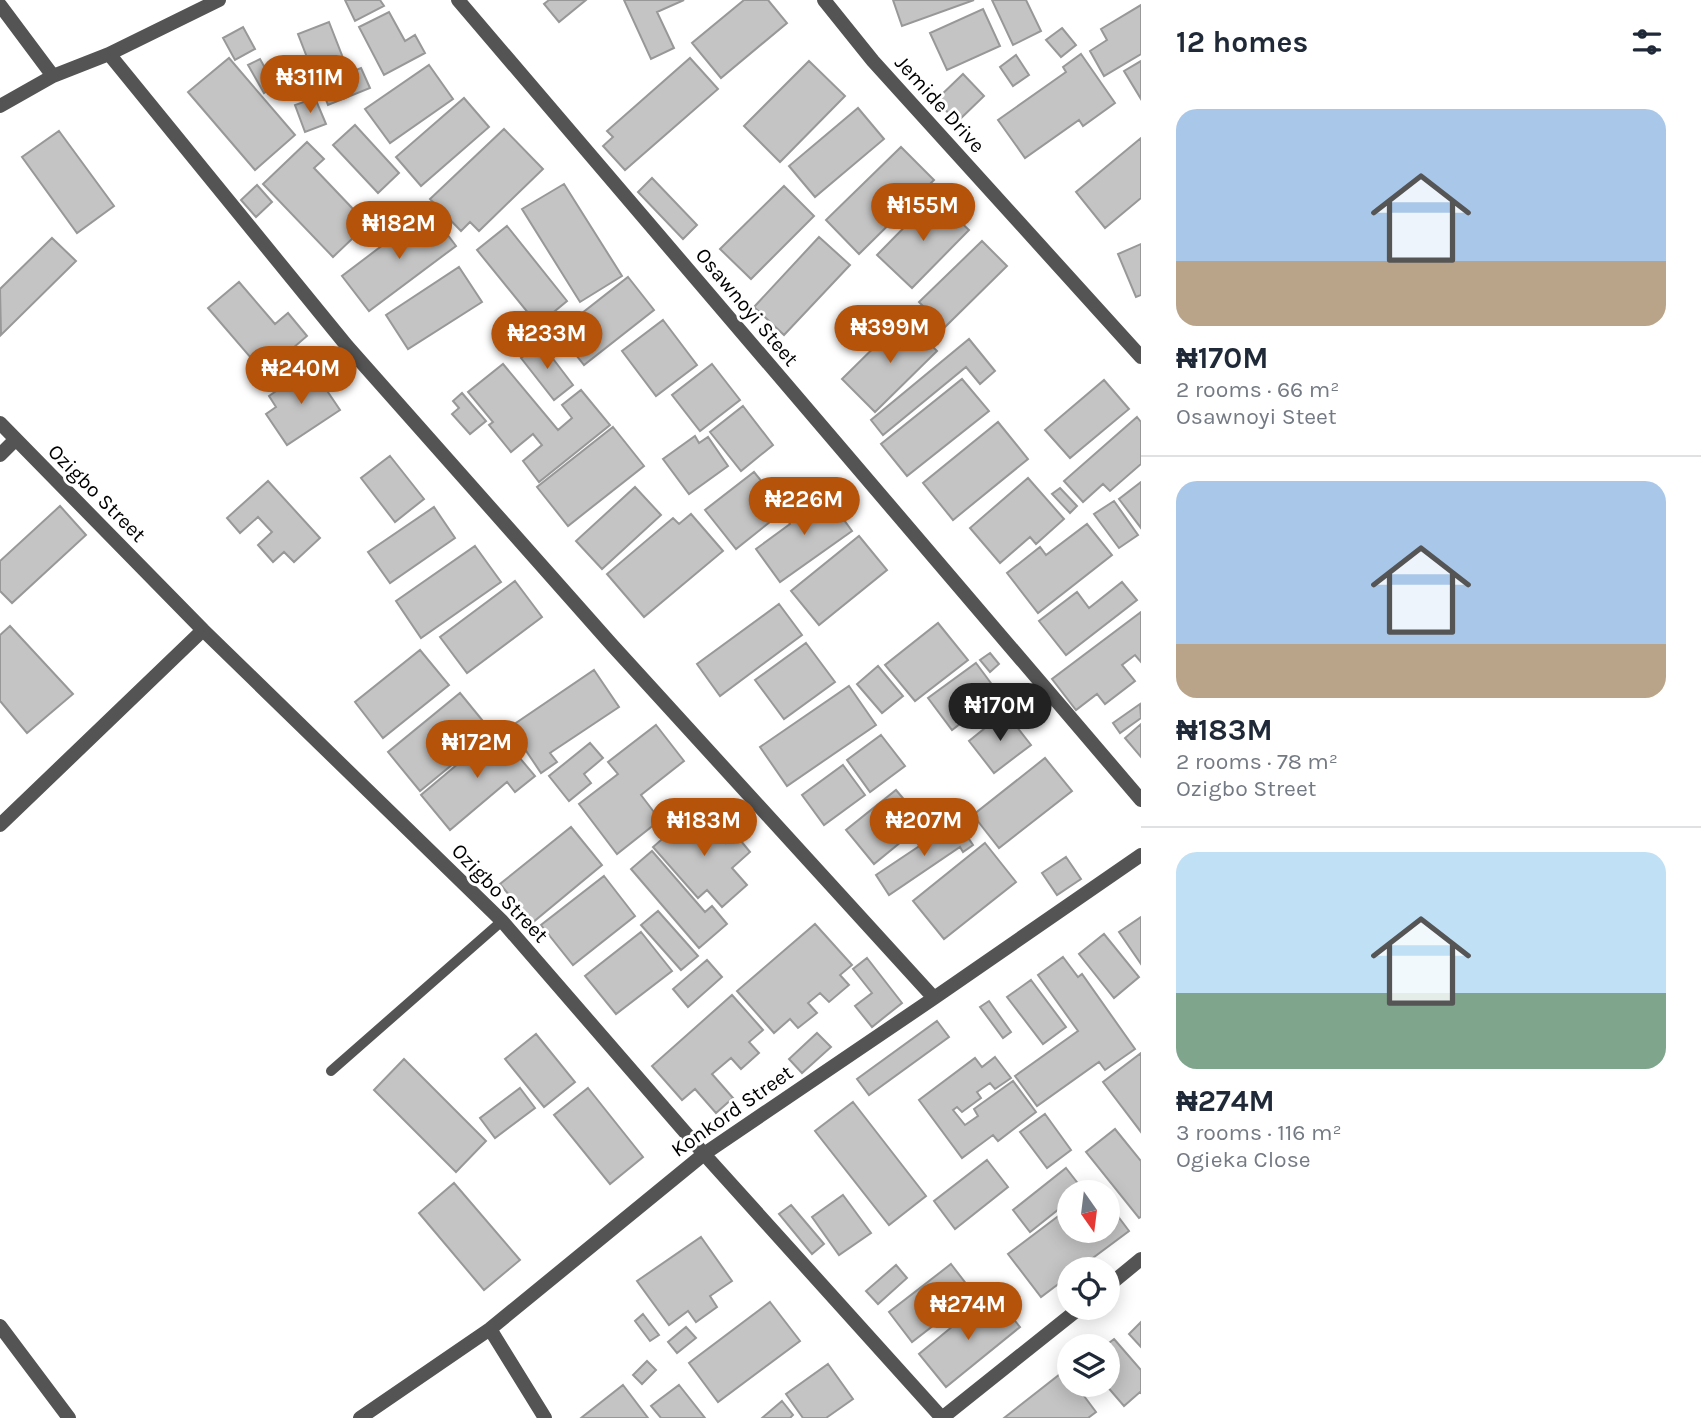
<!DOCTYPE html>
<meta charset="utf-8">
<style>
body{margin:0;font-family:Karla,sans-serif;background:#f6f6f7;color:#1f2937;height:100vh;display:flex;flex-direction:column;font-size:26px;white-space:nowrap}
*{box-sizing:border-box;margin:0}
p{font-size:23px;color:#747a83}
.icon{flex:none;width:38px;height:38px;fill:none;stroke:currentColor;stroke-width:2;stroke-linecap:round;stroke-linejoin:round}
.map{position:relative;flex:1;overflow:hidden}
.drawer{display:flex;flex-direction:column;background:#fff;width:560px}
.drawer>*{flex:none}
.needle{width:46px;rotate:166deg}
.controls{position:absolute;left:1057px;top:1180px;display:grid;gap:14px}
.controls a{display:grid;place-items:center;width:63px;height:63px;border-radius:50%;background:#fff;box-shadow:0 4px 18px #0003;font-size:35px}
.price{position:absolute;translate:-50% -60px;padding:0 16px;border-radius:24px;background:#b45309;color:#fff;font-size:23px;line-height:46px;filter:drop-shadow(0 2px 4px #0008)}
.price::after{content:'';position:absolute;left:50%;top:42px;width:21px;height:16px;margin-left:-10px;background:inherit;clip-path:polygon(0 0,100% 0,50% 100%)}
.price.current{background:#222;color:#fff}
ul{padding:0;list-style:none}
li{display:grid;align-content:center;gap:14px;height:371px;padding:0 35px}
li+li{border-top:2px solid #e0e1e3}
li span{display:grid;place-items:center;height:217px;border-radius:21px;color:#555}
li>.icon{margin-inline-start:auto}
span .icon{width:126px;height:126px;fill:#fffc;stroke-width:1}
li b{font-size:30px}
h2{display:flex;justify-content:space-between;align-items:center;height:84px;padding:0 35px;font-size:30px}
main{display:flex;flex:1;min-height:0}
.map>svg:first-child{display:block}
</style>
<main>
<div class="map">
<svg width="1141" height="1418" viewBox="0 0 1141 1418">
<rect width="100%" height="100%" fill="#fff"/>
<path fill="#c4c4c4" stroke="#989898" stroke-width="2" d="M345,0h35l4,6 -29,15z
M549,0h37l-27,22 -15,-18z
M624,0h60l-27,12 17,36 -23,11z
M744,0h24l19,23 -66,55 -29,-35z
M893,0h81l-72,26z
M992,0h34l15,31 -28,14z
M1141,5v49l-37,22 -14,-25 17,-11 -6,-11z
M983,9l17,37 -53,24 -17,-37z
M389,12l16,29 10,-6 10,18 -41,22 -25,-48z
M329,22l14,36 -14,5 -2,-5 -17,7 -12,-31z
M243,27l12,22 -20,11 -12,-22z
M1062,28l14,17 -15,12 -15,-17z
M1081,54l34,49 -32,23 -4,-6 -54,38 -27,-38 68,-48 -3,-5z
M1016,55l13,20 -16,11 -13,-19z
M229,58l66,77 -40,35 -67,-78z
M690,58l28,31 -93,81 -22,-24 10,-9 -6,-6z
M260,59l15,27 -11,7 -16,-28z
M809,61l36,35 -65,66 -36,-36z
M1141,61v38l-17,-28z
M429,65l24,34 -63,44 -25,-34z
M361,68l9,20 -42,17 -8,-21z
M963,74l21,22 -27,26 -21,-22z
M315,98l11,26 -21,8 -10,-27z
M464,98l25,29 -68,59 -25,-29z
M858,108l26,31 -69,58 -26,-31z
M355,125l44,48 -21,20 -45,-48z
M504,129l39,40 -64,62 -9,-9 -9,9 -31,-32z
M59,131l55,75 -37,27 -55,-76z
M1141,138v60l-36,30 -29,-36z
M307,142l17,17 -10,9 41,43 7,-6 12,13 -41,39 -70,-73z
M901,147l33,33 -75,74 -33,-34z
M652,178l45,47 -14,14 -45,-47z
M564,184l58,92 -42,26 -58,-93z
M257,185l15,17 -16,15 -15,-17z
M784,186l30,30 -63,63 -31,-30z
M934,197l35,33 -57,58 -35,-33z
M429,210l27,36 -87,65 -27,-35z
M507,226l60,75 -29,24 -61,-75z
M819,237l31,28 -66,70 -30,-28z
M52,238l24,23 -75,74 -1,-46z
M982,241l25,25 -63,62 -25,-26z
M1141,244v51l-5,2 -18,-43z
M459,267l23,35 -74,47 -22,-34z
M628,277l26,33 -70,55 -26,-33z
M239,282l36,42 13,-11 19,23 -43,37 -56,-65z
M904,318l33,33 -62,61 -33,-33z
M663,320l34,45 -41,31 -34,-45z
M969,339l26,32 -15,13 -14,-17 -83,68 -12,-15z
M541,343l32,42 -19,15 -33,-42z
M503,364l55,66 14,-12 -10,-13 19,-15 29,35 -71,57 -16,-21 19,-16 -9,-11 -22,18 -22,-27 4,-3 -25,-30z
M712,364l28,36 -40,31 -28,-36z
M311,367l29,43 -53,35 -21,-31 10,-7 -7,-11z
M962,379l27,32 -82,65 -26,-32z
M1104,380l25,29 -59,49 -25,-28z
M462,393l24,28 -16,13 -18,-20 7,-6 -6,-7z
M743,406l30,39 -32,26 -31,-39z
M1137,417l4,5v42l-31,27 -7,-7 -20,18 -19,-21z
M998,422l30,37 -75,61 -30,-37z
M613,427l31,39 -76,60 -31,-39z
M695,436l4,7 9,-6 20,29 -39,28 -26,-35z
M390,456l34,43 -29,23 -34,-44z
M754,472l31,38 -49,39 -31,-39z
M1028,478l36,41 -28,25 -6,-7 -30,26 -30,-35z
M268,481l52,57 -26,24 -10,-10 -11,10 -15,-17 14,-13 -14,-15 -18,16 -13,-15z
M1141,482v46l-22,-29z
M635,487l26,28 -59,54 -26,-28z
M1060,488l17,18 -7,7 -18,-19z
M823,491l29,40 -72,51 -24,-33 34,-25 -4,-6z
M1114,501l24,34 -19,13 -25,-34z
M60,506l26,29 -74,68 -12,-12v-30z
M434,507l21,31 -65,45 -22,-31z
M691,514l32,37 -79,66 -37,-43 66,-56 6,6z
M1087,524l25,31 -74,58 -31,-40 33,-26 6,8z
M859,536l28,34 -68,55 -28,-34z
M475,546l26,36 -80,56 -25,-37z
M515,581l27,36 -75,56 -27,-36z
M1122,582l15,18 -71,55 -27,-34 38,-29 12,16z
M779,604l23,31 -82,61 -23,-32z
M1141,612v50l-6,-7 -13,10 13,16 -30,23 -8,-10 -21,16 -24,-31z
M938,623l30,37 -53,41 -30,-36z
M10,626l63,68 -46,39 -27,-32v-66z
M806,643l29,39 -51,37 -29,-39z
M420,650l29,35 -66,53 -28,-36z
M990,653l9,11 -9,8 -10,-12z
M976,663l23,31 -47,36 -24,-32z
M878,666l25,30 -21,17 -25,-29z
M594,670l25,37 -69,46 7,9 -16,11 -31,-46z
M849,686l27,39 -89,61 -27,-39z
M460,693l32,39 -72,59 -32,-39z
M1030,703l9,9 -10,11 -10,-10z
M1140,704l1,14 -21,15 -7,-10z
M1005,712l26,33 -37,28 -25,-32z
M1141,724v33l-16,-19z
M656,725l28,36 -43,34 19,25 -43,34 -38,-50 39,-30 -10,-12z
M497,731l38,45 -20,16 -8,-10 -57,48 -29,-35z
M881,735l24,31 -35,26 -23,-32z
M590,743l13,15 -19,16 7,9 -22,18 -20,-25z
M1045,758l27,33 -73,57 -26,-33z
M843,765l22,30 -41,30 -22,-30z
M896,790l28,33 -50,41 -28,-34z
M697,809l29,34 10,-8 14,17 -18,16 15,17 -25,22 -15,-17 -9,8 -45,-51z
M957,821l16,24 -10,7 -3,-5 -71,48 -13,-20z
M571,827l31,38 -70,58 -32,-39z
M985,843l31,39 -72,57 -31,-38z
M652,851l53,61 7,-6 15,18 -28,24 -68,-79z
M1066,857l15,22 -24,16 -15,-22z
M604,876l31,40 -62,49 -32,-40z
M658,911l40,45 -17,14 -40,-45z
M1141,917v47l-22,-32z
M815,924l37,41 -12,10 9,10 -20,17 -9,-9 -12,10 9,10 -19,15 -8,-9 -16,14 -37,-42z
M641,932l31,39 -56,43 -31,-38z
M1104,934l35,43 -25,21 -35,-44z
M1063,957l15,20 4,-3 53,75 -30,21 -6,-8 -62,44 -22,-30 63,-45 -40,-56z
M867,958l35,45 -30,24 -17,-21 17,-13 -19,-24z
M707,960l15,17 -34,30 -15,-18z
M1031,980l35,47 -23,17 -36,-47z
M732,995l31,35 -14,12 10,11 -18,16 -10,-11 -19,16 21,24 -17,15 -21,-24 -13,11 -30,-34z
M989,1001l22,31 -8,6 -23,-31z
M937,1021l12,16 -80,58 -12,-16z
M817,1033l14,14 -29,26 -13,-14z
M536,1034l39,48 -31,25 -39,-48z
M1141,1053v79l-38,-50z
M995,1057l16,21 -16,11 -5,-6 -13,9 4,6 -19,14 -5,-5 -4,3 12,15 13,-9 -4,-7 39,-28 23,31 -38,29 -5,-6 -31,23 -43,-58 56,-42 7,9z
M404,1059l82,82 -30,31 -82,-82z
M520,1088l15,20 -40,30 -15,-20z
M588,1088l55,69 -33,27 -56,-69z
M853,1102l73,94 -37,29 -74,-94z
M1045,1114l26,36 -24,18 -27,-36z
M1115,1129l26,32v56l-2,1 -53,-66z
M987,1160l21,27 -53,42 -21,-28z
M1066,1168l17,22 -3,2h-11v9l-39,31 -17,-22z
M454,1183l66,77 -36,30 -65,-77z
M843,1195l28,38 -32,22 -27,-38z
M1108,1203l21,28 -51,38h-9v7l-28,21 -33,-43 61,-46v22h39z
M791,1205l33,39 -12,10 -33,-40z
M701,1237l31,44 -22,15 7,11 -21,15 -8,-11 -19,14 -32,-44z
M951,1264l23,30 -62,48 -23,-30z
M896,1265l11,13 -29,26 -12,-13z
M770,1302l30,39 -82,61 -29,-39z
M981,1303l11,12 11,-9 17,21 -74,60 -27,-33z
M643,1314l16,21 -9,6 -15,-20z
M1141,1322v25l-12,-13z
M686,1327l10,11 -19,15 -9,-11z
M1114,1339l27,31v23l-1,-1 -16,14 -19,-22h3v-38h-3z
M647,1361l9,9 -14,14 -9,-9z
M828,1364l25,35 -27,19h-23l-17,-24z
M1064,1371l5,6v7h6l21,28 -8,6h-84z
M623,1385l25,33h-67z
M679,1385l26,33h-44l-10,-12z
M782,1401l11,14 -3,3h-28z"/>
<g fill="none" stroke-linecap="round" stroke-linejoin="round">
<path stroke="#545454" stroke-width="10" d="M331,1071l171,-150"/>
<path stroke="#545454" stroke-width="14" d="M458,0l683,800
M824,0l49,61 268,296
M0,5l53,71
M109,54l238,292 265,299 322,353
M0,106l53,-30 56,-22 110,-54
M0,423l203,207 299,291 202,233 238,264 139,-111
M0,455l15,-15
M0,825l203,-195
M1108,1286l33,-27
M0,1326l69,92
M490,1329l55,89
M360,1418l130,-89 214,-175 230,-156 207,-143"/>
</g>
<g text-anchor="middle" dominant-baseline="central" stroke-width="6" stroke-linejoin="round" paint-order="stroke">
<g font-size="21" fill="#000" stroke="#fff">
<text transform="translate(940 104) rotate(48)">Jemide Drive</text>
<text transform="translate(747 307) rotate(50)">Osawnoyi Steet</text>
<text transform="translate(97 493) rotate(45)">Ozigbo Street</text>
<text transform="translate(500 893) rotate(46)">Ozigbo Street</text>
<text transform="translate(732 1111) rotate(-35)">Konkord Street</text>
</g>
</g>
</svg>
<div class="controls">
<a><svg class="needle" viewBox="-14 -14 28 28"><path d="M0-13l5 13h-10z" fill="#e53935"/><path d="M0 13l5-13h-10z" fill="#747a83"/></svg></a>
<a><svg class="icon" aria-label="locate" viewBox="0 0 24 24"><circle cx="12" cy="12" r="6"/><path d="M12 2v4M12 18v4M2 12h4M18 12h4"/></svg></a>
<a><svg class="icon" aria-label="layers" viewBox="0 0 24 24"><path d="M12 4l9 5-9 5-9-5zM3 14l9 5 9-5"/></svg></a>
</div>
<b class="price" style="left:310px;top:115px">₦311M</b>
<b class="price" style="left:923px;top:243px">₦155M</b>
<b class="price" style="left:399px;top:261px">₦182M</b>
<b class="price" style="left:890px;top:365px">₦399M</b>
<b class="price" style="left:547px;top:371px">₦233M</b>
<b class="price" style="left:301px;top:406px">₦240M</b>
<b class="price" style="left:804px;top:537px">₦226M</b>
<b class="price current" style="left:1000px;top:743px">₦170M</b>
<b class="price" style="left:477px;top:780px">₦172M</b>
<b class="price" style="left:704px;top:858px">₦183M</b>
<b class="price" style="left:924px;top:858px">₦207M</b>
<b class="price" style="left:968px;top:1342px">₦274M</b>
</div>
<section class="drawer">
<h2>12 homes<svg class="icon" aria-label="filters" viewBox="0 0 24 24"><path d="M4 7h16M4 17h16"/><circle cx="9" cy="7" r="2"/><circle cx="15" cy="17" r="2"/></svg></h2>
<ul>
<li><span style="background:linear-gradient(#a9c7e8 70%,#b9a48a 0)"><svg class="icon" aria-label="home" viewBox="0 0 24 24"><path d="M3 11l9-7 9 7M6 9v11h12V9"/></svg></span><div><b>₦170M</b><p>2 rooms · 66 m²</p><p>Osawnoyi Steet</p></div></li>
<li><span style="background:linear-gradient(#a9c7e8 75%,#b9a48a 0)"><svg class="icon" aria-label="home" viewBox="0 0 24 24"><path d="M3 11l9-7 9 7M6 9v11h12V9"/></svg></span><div><b>₦183M</b><p>2 rooms · 78 m²</p><p>Ozigbo Street</p></div></li>
<li><span style="background:linear-gradient(#bfe0f5 65%,#7fa58c 0)"><svg class="icon" aria-label="home" viewBox="0 0 24 24"><path d="M3 11l9-7 9 7M6 9v11h12V9"/></svg></span><div><b>₦274M</b><p>3 rooms · 116 m²</p><p>Ogieka Close</p></div></li>
</ul>
</section>
</main>
